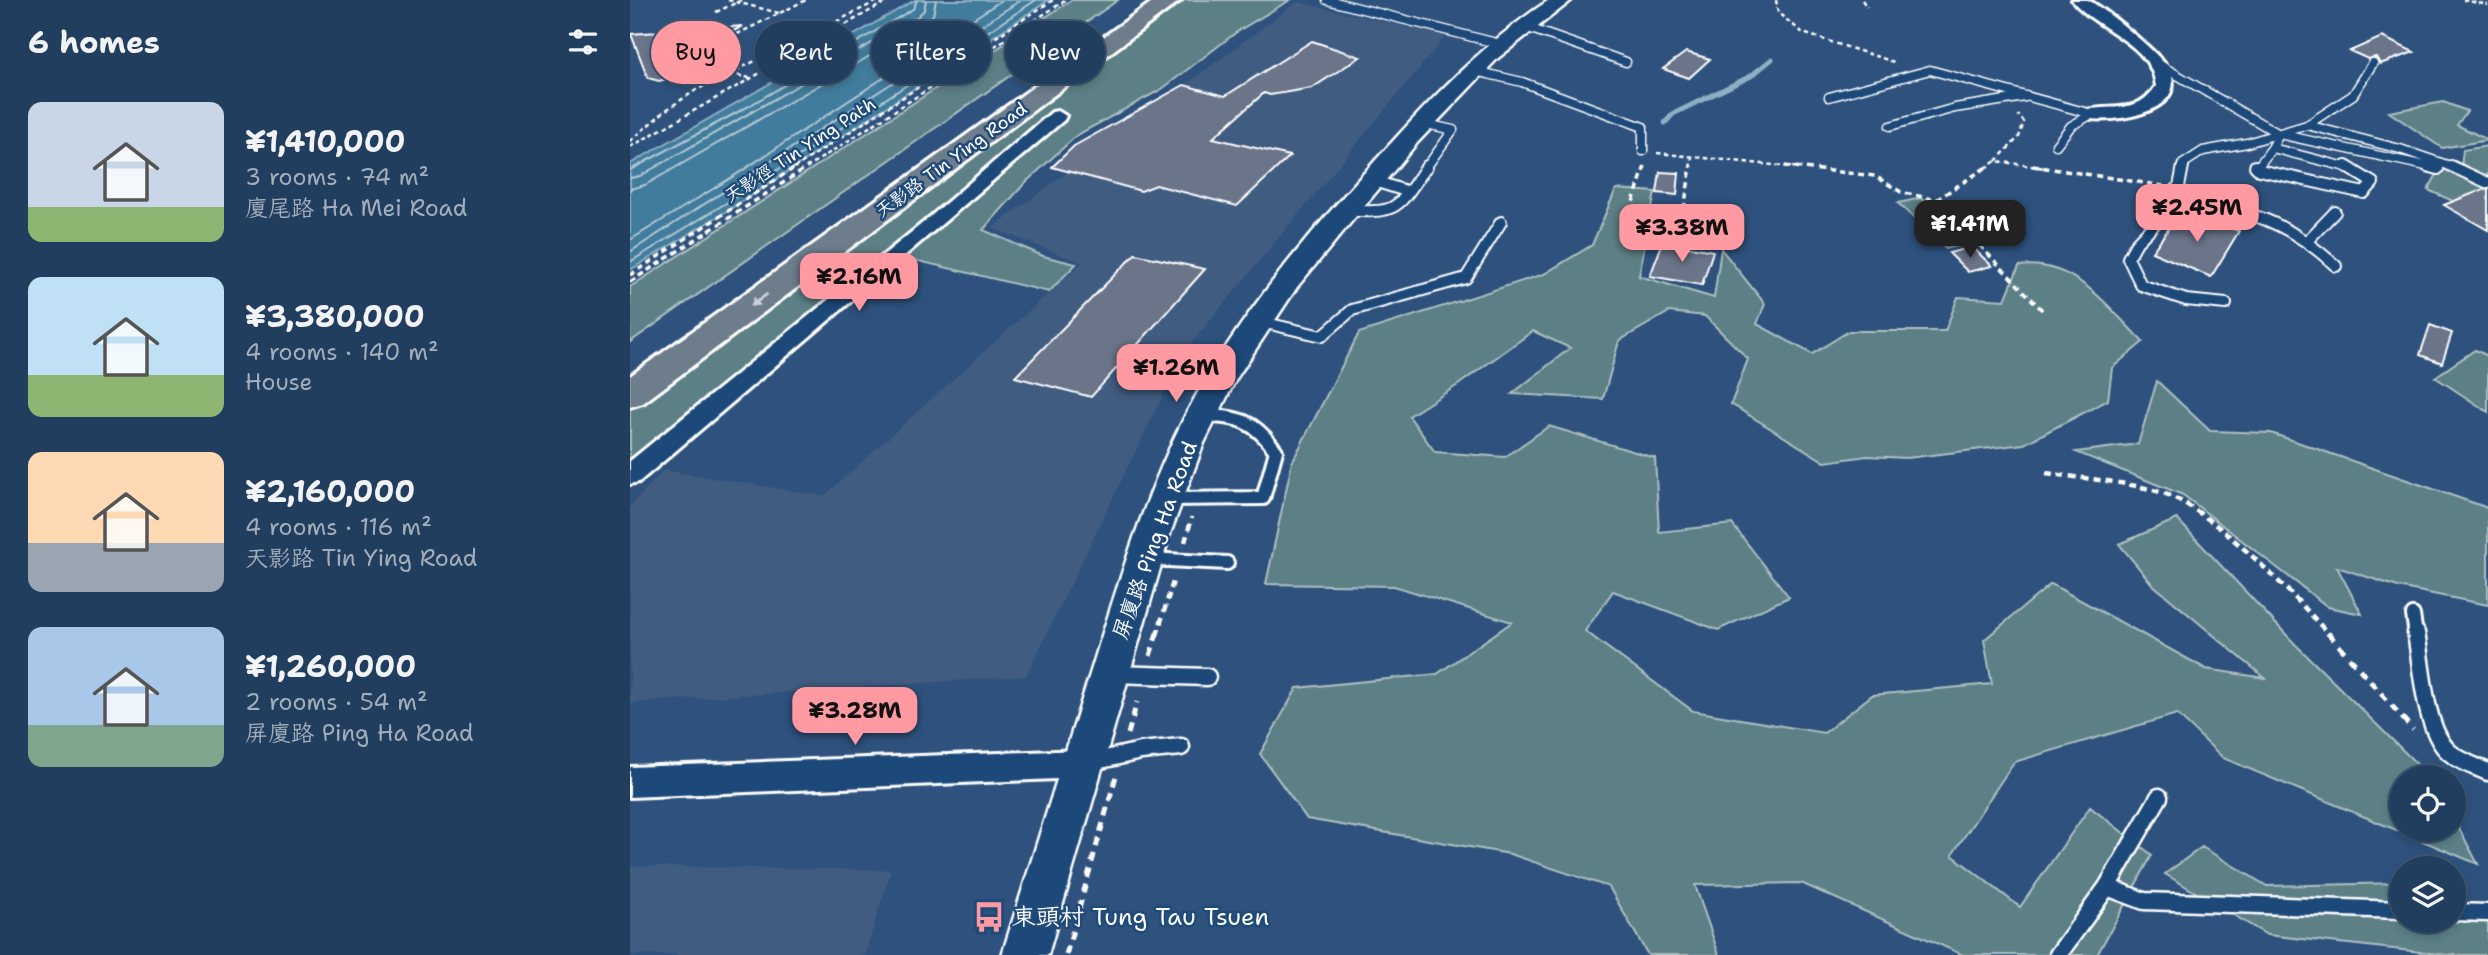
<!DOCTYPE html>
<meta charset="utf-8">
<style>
body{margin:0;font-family:"Shantell Sans","LXGW WenKai TC",sans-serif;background:#2a4564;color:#f1f3f6;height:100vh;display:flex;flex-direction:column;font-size:26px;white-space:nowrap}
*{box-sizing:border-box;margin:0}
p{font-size:23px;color:#a2aebc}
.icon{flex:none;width:38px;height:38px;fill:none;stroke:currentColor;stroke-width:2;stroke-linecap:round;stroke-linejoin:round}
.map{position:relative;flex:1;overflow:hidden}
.sheet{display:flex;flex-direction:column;background:#223e5e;width:630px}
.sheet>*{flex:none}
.guide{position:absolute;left:21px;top:21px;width:665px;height:63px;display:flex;gap:14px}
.controls{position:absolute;left:1759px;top:765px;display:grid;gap:14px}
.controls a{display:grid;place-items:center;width:77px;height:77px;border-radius:50%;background:#223e5e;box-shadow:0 4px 10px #0003,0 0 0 2px #3f5773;font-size:35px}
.price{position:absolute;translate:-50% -60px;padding:0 16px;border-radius:14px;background:#ff9aa2;color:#111;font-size:23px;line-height:46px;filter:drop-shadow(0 2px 4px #0008)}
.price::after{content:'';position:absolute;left:50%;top:42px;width:21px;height:16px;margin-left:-10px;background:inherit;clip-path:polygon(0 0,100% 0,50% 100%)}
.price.active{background:#222;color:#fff}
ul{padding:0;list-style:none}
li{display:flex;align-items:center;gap:21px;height:175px;padding:0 28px}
li span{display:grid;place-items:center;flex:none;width:196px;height:140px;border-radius:14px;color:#555}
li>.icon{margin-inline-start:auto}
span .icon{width:84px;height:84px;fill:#fffc;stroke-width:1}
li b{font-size:30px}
h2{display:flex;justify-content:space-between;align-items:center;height:84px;padding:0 28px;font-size:30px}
.tag{padding:0 24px;border-radius:32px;background:#223e5e;box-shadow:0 4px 10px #0003,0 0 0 2px #3f5773;font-size:24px;line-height:63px}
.tag.active{background:#ff9aa2;color:#111}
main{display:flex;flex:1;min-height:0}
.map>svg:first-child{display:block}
</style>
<main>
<section class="sheet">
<h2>6 homes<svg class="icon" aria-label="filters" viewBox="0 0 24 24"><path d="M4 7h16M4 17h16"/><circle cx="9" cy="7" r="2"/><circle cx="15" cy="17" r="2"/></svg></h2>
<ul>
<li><span style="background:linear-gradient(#c9d6e8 75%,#8fb573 0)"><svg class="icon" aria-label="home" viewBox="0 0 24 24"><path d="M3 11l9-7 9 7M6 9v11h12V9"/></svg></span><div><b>¥1,410,000</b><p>3 rooms · 74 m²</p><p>廈尾路 Ha Mei Road</p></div></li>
<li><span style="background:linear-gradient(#bfe0f5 70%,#8fb573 0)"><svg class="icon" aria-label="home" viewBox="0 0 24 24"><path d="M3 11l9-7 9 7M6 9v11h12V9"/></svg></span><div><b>¥3,380,000</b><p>4 rooms · 140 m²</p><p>House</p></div></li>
<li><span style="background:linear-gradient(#ffd9b3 65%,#9aa5b1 0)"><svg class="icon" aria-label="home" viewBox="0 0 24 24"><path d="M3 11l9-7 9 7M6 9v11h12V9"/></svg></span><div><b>¥2,160,000</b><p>4 rooms · 116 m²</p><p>天影路 Tin Ying Road</p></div></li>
<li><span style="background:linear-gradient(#a9c7e8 70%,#7fa58c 0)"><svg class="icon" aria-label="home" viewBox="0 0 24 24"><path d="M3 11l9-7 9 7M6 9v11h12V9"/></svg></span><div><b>¥1,260,000</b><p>2 rooms · 54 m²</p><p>屏廈路 Ping Ha Road</p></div></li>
</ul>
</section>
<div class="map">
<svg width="1858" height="955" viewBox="0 0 1858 955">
<rect width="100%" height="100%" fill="#2e527d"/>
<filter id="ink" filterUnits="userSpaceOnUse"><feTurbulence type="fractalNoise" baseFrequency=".0143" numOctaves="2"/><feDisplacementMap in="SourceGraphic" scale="14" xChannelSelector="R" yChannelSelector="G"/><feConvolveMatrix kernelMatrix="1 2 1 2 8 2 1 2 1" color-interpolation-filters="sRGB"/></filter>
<g filter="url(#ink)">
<path fill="#405c81" d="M667,2l149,34 -262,316 -158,324 -396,27v-197l34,-36 160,26 258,-233 -90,-35z
M0,866l261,4 -26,85h-235z"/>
<path fill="#5c8086" stroke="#aec0c2" stroke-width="2" d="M442,0h46l-488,342v-55z
M555,0h105l-52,31 -76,58 -85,46 -52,48 -42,47 60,26 33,8 -27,28 -164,-39 -255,209v-53z
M1813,102l24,9 -10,14 31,15 -46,8 -53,-36z
M1858,146v59l-10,7 -50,-22 11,-19 22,-4 2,-17z
M986,189l39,3 -16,84 75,22 7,-49 44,55 -8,20 55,30 37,-23h96l13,-34 47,3 14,-34c55,-8 89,41 124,76l-31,26 -4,32 -84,44 -117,14 -40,-2 -42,6 -94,-58 17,-45 -43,-43 -36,-4 -50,29 -16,58 -91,-5 58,-46 -37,-17 -75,54 -49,31 26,36 70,5 44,-31 106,32 4,74 73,-8 57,73 -71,33 -105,-39 -28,40 108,80 131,22 48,-38 120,-11 -8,-44 67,-56 155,85 59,9 -113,-94 -33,-40 58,-25 119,126 134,132h-29v53h53v-11l24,45 -255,-106 -46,-44 -163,48 -62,93 68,52 70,-100 62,48 -55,100h-134l-162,-72 -106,2 24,70h-71l-39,-68 -99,-33 -203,-35 -47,-65 37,-66 140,-14 75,-52 -118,-36 -128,-2 26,-122 67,-129 185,-59 48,-29z
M1291,198l49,45 -24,6 -48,-46z
M1845,350l13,6v56l-53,-35z
M1527,381l53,50 61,2 217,75v97l-90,-18 -61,-20 25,47 -34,-7 -145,-112 -107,-43 62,-8z
M1572,847l65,39 134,-3v37h53v-18l34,15v38h-40l-181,-20 -102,-61z"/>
<path fill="#427b9c" stroke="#8eb0c4" stroke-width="2" d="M285,0h134l-301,198 -118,72v-106z"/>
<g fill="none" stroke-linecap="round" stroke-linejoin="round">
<path stroke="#b3cad7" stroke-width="2" d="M0,170l119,-64 164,-97 4,-9
M0,178l10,-2 277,-159 7,-7 2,-10
M0,189l15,-4 277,-159 11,-11 3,-15
M0,240l104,-64 268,-176
M0,252l391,-252
M0,262l114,-70 292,-192"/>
<path stroke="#8eb0c4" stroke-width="5" d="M1035,123l8,-9 78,-38 21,-17"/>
</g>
<path fill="#6a748a" stroke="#fff" stroke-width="2" d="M113,26l-55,29 6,14 -7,2 1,2 -29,8 -11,-3 -17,-44z
M1752,37l32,15 -34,12 -4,-7 -8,2 -18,-8z
M682,41l48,16 -48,31 -42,7 -6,-2 -51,45 77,18 -53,50 -81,-21 -15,6 -89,-24 22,-21 110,-61 41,11z
M1056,52l24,7 -21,19 -26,-9z
M1030,172l19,1 -2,22 -20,-2z
M1854,189l4,1v40l-44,-25z
M1556,212l53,19 -28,46 -59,-25 18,-25 4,1z
M1033,242l50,9 -11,34 -52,-9z
M1342,247l20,19 -24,6 -19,-19z
M505,254l70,15 -114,128 -76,-20z
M1800,325l22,8 -10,30 -22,-8z"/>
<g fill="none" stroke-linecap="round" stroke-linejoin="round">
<defs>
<path id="lane-far3" d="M697,0l173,44
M893,26l103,36
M1530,65l119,69 156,34
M841,70l51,12 121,45v24
M1199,97l101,-27 162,44
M792,123l31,7 -27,38
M1677,125l93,24 56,19
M1260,126l65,-18 70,-11
M1426,145l15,-19 21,-12
M1642,148l78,20
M1642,148l7,-14
M1552,168l1,-4 20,-13 44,-8 60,-18 46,-30 20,-32
M1627,168l15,-20"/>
<path id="lane-far2" d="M1553,166l-7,36 -39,40 -9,16 13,27 45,15 40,4
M1625,166l4,4 105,23 9,-10 -27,-17
M1797,166l11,3
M1821,166l37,17
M741,180l38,12
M1547,188c24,20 52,20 81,29 30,10 55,28 78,49
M714,210c55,4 52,0 83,-44
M1678,240l27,-28
M627,321l65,15 30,-26 114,-32 35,-56"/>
<path id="lane-far1" d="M539,499l94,-1 13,-47c-23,-32 -36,-33 -74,-36
M517,559l80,4
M1783,615l3,20"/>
<path id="lane" d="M1786,633c6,33 8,96 33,119 12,10 25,14 39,20
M483,674l94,3
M462,762l49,-11 40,-4
M1477,887l37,14 257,9
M1824,912l34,1
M1428,955l49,-68 52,-90"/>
<path id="street" d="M1442,0c4,0 12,0 16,0 16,8 74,55 82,71 18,42 -58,53 -84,47l-2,-4 2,-4c28,-6 51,5 70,-24 -4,-43 -60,-56 -84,-86z
M428,111l8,5 -2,4 -425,362 -9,2v-23l294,-239 128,-110z
M452,750l11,4 4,10 -4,10 -11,4 -452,19v-30z"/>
<path id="secondary" d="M919,0h23l-74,58 -81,85 -120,144 -61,92 -32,64 -34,91 -122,421h-46c31,-99 62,-198 93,-297 26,-83 51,-166 91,-244 50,-94 118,-175 189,-253 53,-59 107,-117 174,-161z"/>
<path id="primary" d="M525,0h26l-538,403 -13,4v-31z"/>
</defs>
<use href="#lane-far3" stroke="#fff" stroke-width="11"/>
<use href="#lane-far2" stroke="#fff" stroke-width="14"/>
<use href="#lane-far1" stroke="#fff" stroke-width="18"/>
<use href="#lane" stroke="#fff" stroke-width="21"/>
<use href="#street" stroke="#fff" stroke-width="6"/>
<use href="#secondary" stroke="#fff" stroke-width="5"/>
<use href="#primary" stroke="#fff" stroke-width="6"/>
<path stroke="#fff" stroke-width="2.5" stroke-dasharray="4.5 3.5" stroke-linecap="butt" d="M98,0l51,13
M1146,0l2,13 25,20 91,29
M1232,0l5,7
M1833,0l25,5
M86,12l26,-12
M120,78l-22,-5 -21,-24 99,-49
M0,141l36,-31 30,-20 184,-90
M0,147l259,-147
M1027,153l144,15
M1366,161l23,-24 5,-15 -6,-7
M164,168l259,-168
M176,168l260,-168
M1060,168l2,-10
M1355,168l11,-7 49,7"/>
<path stroke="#fff" stroke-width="3.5" stroke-dasharray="6 4.5" stroke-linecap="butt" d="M1015,166l-18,54 54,7
M1155,166l90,10 26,16 35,8 52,-34
M1403,166l131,20
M1306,200l109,113
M1049,240l12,-74
M0,275l167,-109
M0,282l179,-116"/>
<path stroke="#fff" stroke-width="4.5" stroke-dasharray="7 5" stroke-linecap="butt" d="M1416,473c38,6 80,8 117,20 45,14 134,104 166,142
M555,542l7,-25
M527,635l17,-57"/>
<path stroke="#fff" stroke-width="5" stroke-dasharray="9 7" stroke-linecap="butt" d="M1698,633l85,97
M520,656l7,-23
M498,734l9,-32
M436,955l50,-179"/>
<use href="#lane-far3" stroke="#1f4a7a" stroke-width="8"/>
<use href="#lane-far2" stroke="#1f4a7a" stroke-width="10"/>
<use href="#lane-far1" stroke="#1f4a7a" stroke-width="12"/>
<use href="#lane" stroke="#1f4a7a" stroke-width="16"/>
<use href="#street" fill="#1f4a7a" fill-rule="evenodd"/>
<use href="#secondary" fill="#1f4a7a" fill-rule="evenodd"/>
<use href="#primary" fill="#6d7d8c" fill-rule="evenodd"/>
</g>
<defs><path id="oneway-solid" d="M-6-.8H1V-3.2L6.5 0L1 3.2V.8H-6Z" transform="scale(1.75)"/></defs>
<use fill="#ccd2d7" href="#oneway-solid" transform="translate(129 300) rotate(144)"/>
</g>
<defs>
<symbol id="bus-bare" viewBox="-9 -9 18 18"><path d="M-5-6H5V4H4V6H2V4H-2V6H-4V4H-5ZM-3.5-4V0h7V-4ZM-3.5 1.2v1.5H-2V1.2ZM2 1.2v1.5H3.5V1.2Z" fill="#ff9aa2" stroke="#1f4a7a" stroke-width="2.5" paint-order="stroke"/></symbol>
</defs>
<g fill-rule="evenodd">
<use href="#bus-bare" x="337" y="895" width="44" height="44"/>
</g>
<g text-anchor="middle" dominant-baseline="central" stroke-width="5" stroke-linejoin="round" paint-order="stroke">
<g font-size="18" fill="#fff" stroke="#1f4a7a">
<text transform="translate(170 150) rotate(-33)">天影徑 Tin Ying Path</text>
<text transform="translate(321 160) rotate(-36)">天影路 Tin Ying Road</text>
</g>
<g font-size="21" fill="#fff" stroke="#1f4a7a">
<text transform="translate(525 540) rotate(-70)">屏廈路 Ping Ha Road</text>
</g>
<g font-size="24" fill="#fff" stroke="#1f4a7a" text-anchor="start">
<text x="382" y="917">東頭村 Tung Tau Tsuen</text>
</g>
</g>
</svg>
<div class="controls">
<a><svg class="icon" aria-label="locate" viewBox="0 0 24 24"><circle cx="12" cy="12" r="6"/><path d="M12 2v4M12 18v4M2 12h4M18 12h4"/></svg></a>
<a><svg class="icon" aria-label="layers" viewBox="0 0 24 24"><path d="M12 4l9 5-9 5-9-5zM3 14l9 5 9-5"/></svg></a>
</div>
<b class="price" style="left:1567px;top:244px">¥2.45M</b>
<b class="price active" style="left:1340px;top:260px">¥1.41M</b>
<b class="price" style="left:1052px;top:264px">¥3.38M</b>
<b class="price" style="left:229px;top:313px">¥2.16M</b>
<b class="price" style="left:546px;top:404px">¥1.26M</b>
<b class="price" style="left:225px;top:747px">¥3.28M</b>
<div class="guide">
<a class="tag active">Buy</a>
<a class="tag">Rent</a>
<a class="tag">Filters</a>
<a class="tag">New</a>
</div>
</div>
</main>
